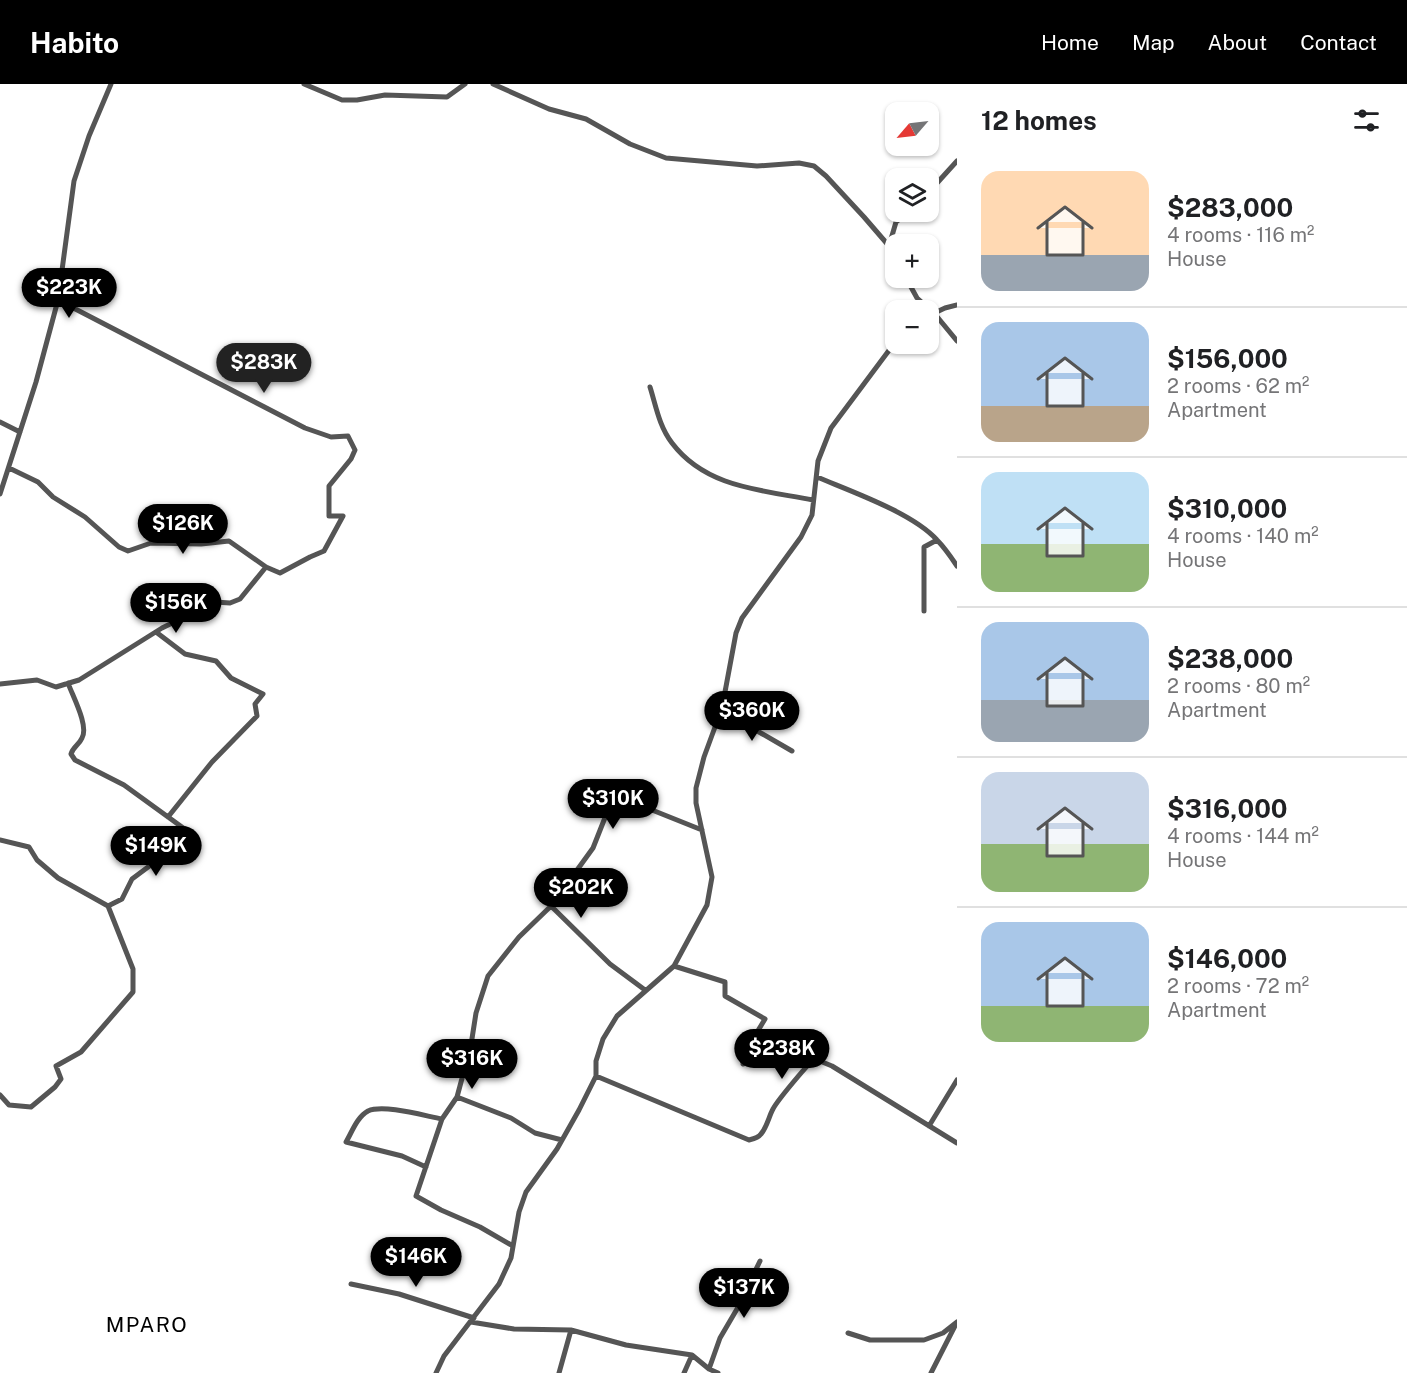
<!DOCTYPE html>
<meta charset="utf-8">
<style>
body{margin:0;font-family:"Public Sans",sans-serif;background:#f2f2f2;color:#202124;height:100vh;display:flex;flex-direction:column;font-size:22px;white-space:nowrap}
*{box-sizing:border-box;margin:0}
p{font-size:20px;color:#757577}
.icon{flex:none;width:33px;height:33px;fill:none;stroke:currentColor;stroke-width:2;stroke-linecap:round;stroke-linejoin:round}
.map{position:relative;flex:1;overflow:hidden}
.side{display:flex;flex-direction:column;background:#fff;width:450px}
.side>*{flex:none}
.needle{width:39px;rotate:242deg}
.fabs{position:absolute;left:885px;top:18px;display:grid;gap:12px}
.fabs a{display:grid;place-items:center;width:54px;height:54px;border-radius:12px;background:#fff;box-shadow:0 2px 4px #0004;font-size:30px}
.price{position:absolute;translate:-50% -51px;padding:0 14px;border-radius:21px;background:#000;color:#fff;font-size:20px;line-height:39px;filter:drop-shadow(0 2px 3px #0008)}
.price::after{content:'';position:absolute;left:50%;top:36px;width:18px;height:14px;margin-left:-9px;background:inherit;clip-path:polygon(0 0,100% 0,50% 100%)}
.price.selected{background:#222;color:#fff}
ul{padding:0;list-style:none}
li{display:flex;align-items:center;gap:18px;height:150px;padding:0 24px}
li+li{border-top:2px solid #e0e0e0}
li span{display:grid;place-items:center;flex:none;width:168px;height:120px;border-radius:18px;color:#555}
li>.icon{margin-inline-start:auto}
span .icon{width:72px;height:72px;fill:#fffc;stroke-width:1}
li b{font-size:26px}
h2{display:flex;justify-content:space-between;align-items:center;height:72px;padding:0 24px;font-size:26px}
header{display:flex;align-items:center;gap:36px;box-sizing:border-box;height:84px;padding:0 30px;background:#000;color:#fff}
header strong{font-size:28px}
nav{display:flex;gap:33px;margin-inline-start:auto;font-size:21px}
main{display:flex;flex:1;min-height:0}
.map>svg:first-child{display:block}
</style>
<header>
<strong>Habito</strong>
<nav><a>Home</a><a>Map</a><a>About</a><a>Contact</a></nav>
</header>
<main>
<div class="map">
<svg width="957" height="1289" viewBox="0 0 957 1289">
<rect width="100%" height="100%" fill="#fff"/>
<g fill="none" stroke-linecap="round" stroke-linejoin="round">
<path stroke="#555" stroke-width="5" d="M304,0l38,16h15l28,-5 62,2 18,-13
M493,0l56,25 37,10 44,25 36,14 91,8 42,-3 15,3 12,10 38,41 25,29 7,12
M928,109l29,-32
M889,162l7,-24 12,-10
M906,194l11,20 17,15 23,28
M928,232l17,-8 12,-3
M650,303c6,19 9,39 22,56 34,45 90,47 141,57
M0,338l20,10
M9,384l29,14 15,15 32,20 34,30 9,4 23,-8 50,1 28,-3 37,26 14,6 30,-16 14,-6 19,-35h-14v-30l22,-27 4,-9 -7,-14 -17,1 -26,-9 -247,-128
M817,393c33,14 96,36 120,63 8,8 14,17 20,26
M0,410l36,-112 22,-82 16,-119 15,-45 22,-52
M924,527v-64l13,-7
M156,548l29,22 31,7 15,17 32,16 -8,10 2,12 -45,46 -44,55
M68,599c5,14 21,43 14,55 -3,7 -9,9 -11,16l4,6 49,25 62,45 -7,14 -47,35 -10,20 -14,7
M0,600l37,-4 19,7 23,-7 83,-52 53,-26 15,1 10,-4 26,-32
M720,631l39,17 33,19
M0,756l29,7 8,13 21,18 50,28 25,63v23l-52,60 -25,14 5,13 -6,8 -24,20 -22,-2 -9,-10
M551,822l42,-58 17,-43 27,-1 65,26
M674,882l51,16v14l40,23 -18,30 -4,15
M596,992l153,64c4,-1 9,-2 12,-6 6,-7 8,-18 12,-25 4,-8 37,-48 42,-50l17,7 125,77
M457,1013l14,-52 5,-32 12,-37 31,-39 32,-31 59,58 35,26
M442,1035l-26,77 25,14 39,17 33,19
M929,1042l28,-46
M426,1083l-24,-11 -56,-14c6,-10 11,-25 22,-31 16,-7 57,5 74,8l15,-22 54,21 24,15 27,7
M351,1200l48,10 75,24
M471,1238l43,7 57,1 55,15 66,10 17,14 9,4
M848,1249l22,7h54l19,-7 14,-11
M709,1285l11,-31 17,-29 23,-48
M436,1289l8,-17 55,-72 12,-26 8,-46 7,-20 31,-43 22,-39 17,-34v-15l7,-22 14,-23 57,-50 33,-61 5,-28 -16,-74v-15l8,-31 18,-49 14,-75 6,-15 59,-81 11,-22 6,-54 13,-33 65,-87
M559,1289l12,-43
M684,1289l8,-18
M931,1289l25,-49"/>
</g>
<g text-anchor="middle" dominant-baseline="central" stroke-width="5" stroke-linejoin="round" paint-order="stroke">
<g font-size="21" letter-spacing="1.5" fill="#000" stroke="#fff">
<text x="147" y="1240">MPARO</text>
</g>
</g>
</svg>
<div class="fabs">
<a><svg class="needle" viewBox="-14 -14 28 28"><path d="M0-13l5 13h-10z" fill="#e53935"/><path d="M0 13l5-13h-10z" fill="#757577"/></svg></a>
<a><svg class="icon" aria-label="layers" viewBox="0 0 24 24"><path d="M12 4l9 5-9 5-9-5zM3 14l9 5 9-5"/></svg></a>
<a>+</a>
<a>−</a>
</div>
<b class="price" style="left:69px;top:235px">$223K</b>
<b class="price selected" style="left:264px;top:310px">$283K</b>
<b class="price" style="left:183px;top:471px">$126K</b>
<b class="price" style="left:176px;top:550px">$156K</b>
<b class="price" style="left:752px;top:658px">$360K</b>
<b class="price" style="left:613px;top:746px">$310K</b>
<b class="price" style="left:156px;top:793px">$149K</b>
<b class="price" style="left:581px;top:835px">$202K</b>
<b class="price" style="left:782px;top:996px">$238K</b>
<b class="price" style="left:472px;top:1006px">$316K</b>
<b class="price" style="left:416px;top:1204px">$146K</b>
<b class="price" style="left:744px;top:1235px">$137K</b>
</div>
<section class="side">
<h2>12 homes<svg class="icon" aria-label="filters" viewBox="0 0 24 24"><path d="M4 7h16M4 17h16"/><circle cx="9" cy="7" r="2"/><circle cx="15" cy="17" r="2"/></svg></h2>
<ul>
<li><span style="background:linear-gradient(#ffd9b3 70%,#9aa5b1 0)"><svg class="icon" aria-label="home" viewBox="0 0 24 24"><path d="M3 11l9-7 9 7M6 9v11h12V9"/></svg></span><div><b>$283,000</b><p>4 rooms · 116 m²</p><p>House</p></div></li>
<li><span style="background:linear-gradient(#a9c7e8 70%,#b9a48a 0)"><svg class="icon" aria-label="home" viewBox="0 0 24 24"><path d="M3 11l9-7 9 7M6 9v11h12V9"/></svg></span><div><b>$156,000</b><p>2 rooms · 62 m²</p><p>Apartment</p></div></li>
<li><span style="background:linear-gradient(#bfe0f5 60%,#8fb573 0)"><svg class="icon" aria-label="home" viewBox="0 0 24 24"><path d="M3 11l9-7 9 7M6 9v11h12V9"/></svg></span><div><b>$310,000</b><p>4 rooms · 140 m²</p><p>House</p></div></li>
<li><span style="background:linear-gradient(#a9c7e8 65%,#9aa5b1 0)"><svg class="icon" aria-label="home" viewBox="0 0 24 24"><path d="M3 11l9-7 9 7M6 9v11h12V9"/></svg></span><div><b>$238,000</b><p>2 rooms · 80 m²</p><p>Apartment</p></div></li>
<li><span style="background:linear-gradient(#c9d6e8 60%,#8fb573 0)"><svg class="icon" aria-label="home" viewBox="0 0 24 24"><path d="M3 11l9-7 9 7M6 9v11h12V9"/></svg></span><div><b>$316,000</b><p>4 rooms · 144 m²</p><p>House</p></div></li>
<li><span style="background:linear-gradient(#a9c7e8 70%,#8fb573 0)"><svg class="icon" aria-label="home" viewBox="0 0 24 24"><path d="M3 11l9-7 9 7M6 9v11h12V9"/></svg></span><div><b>$146,000</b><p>2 rooms · 72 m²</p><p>Apartment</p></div></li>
</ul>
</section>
</main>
